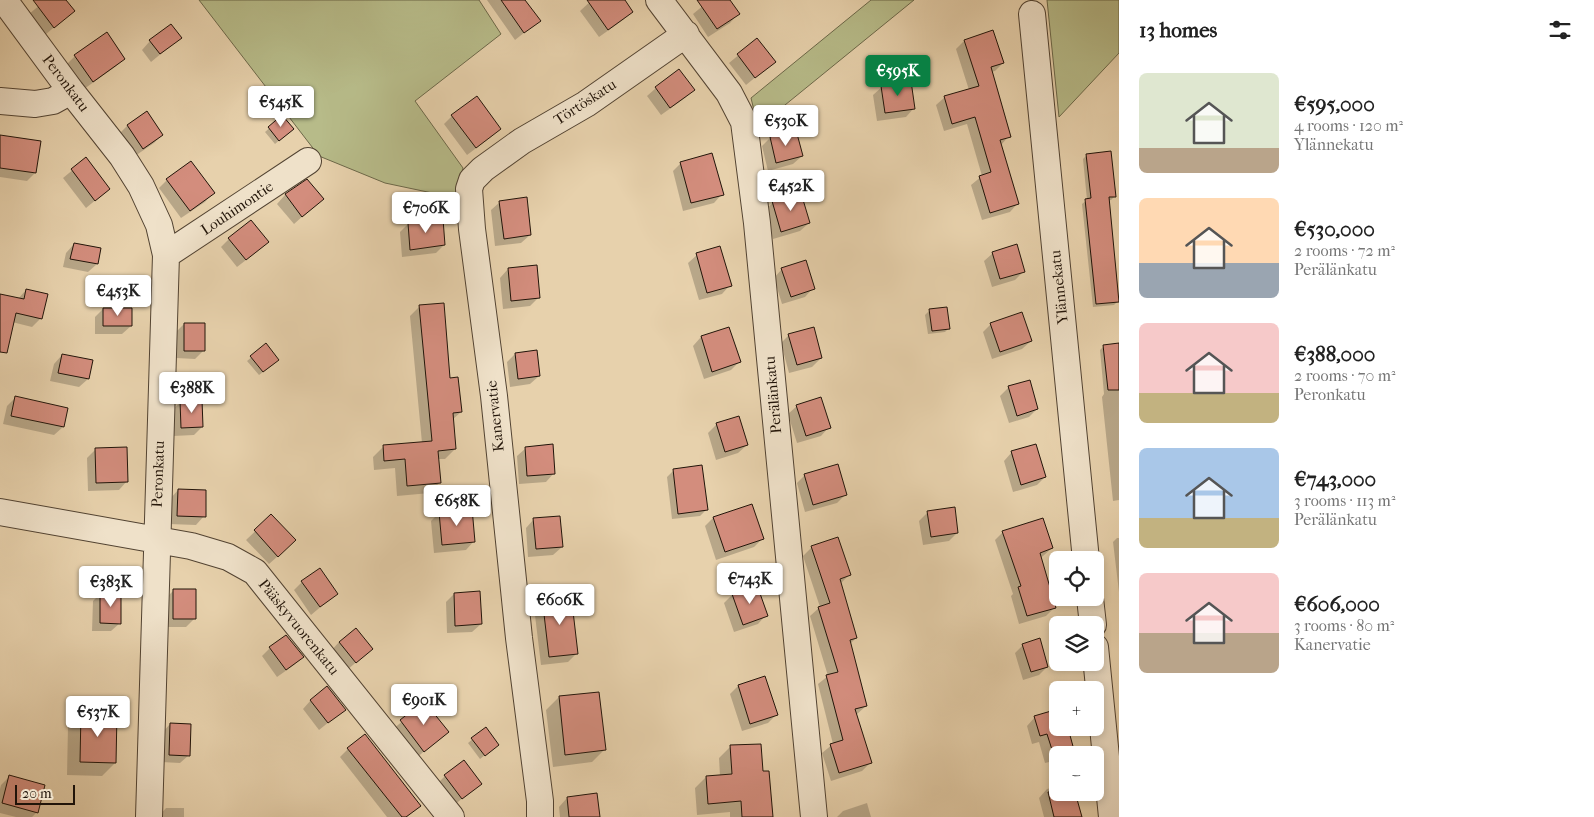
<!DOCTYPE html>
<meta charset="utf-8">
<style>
body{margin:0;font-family:"IM FELL French Canon",serif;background:#f6f6f6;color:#222;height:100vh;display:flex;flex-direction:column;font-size:19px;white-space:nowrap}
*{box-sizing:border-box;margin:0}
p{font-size:16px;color:#767676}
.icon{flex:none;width:28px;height:28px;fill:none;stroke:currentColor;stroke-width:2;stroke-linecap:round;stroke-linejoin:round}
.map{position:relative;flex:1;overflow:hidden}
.drawer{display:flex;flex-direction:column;background:#fff;width:475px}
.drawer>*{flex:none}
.fabs{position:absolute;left:1049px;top:551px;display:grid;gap:10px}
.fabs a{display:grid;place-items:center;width:55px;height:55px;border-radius:8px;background:#fff;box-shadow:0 2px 8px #0003;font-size:25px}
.scale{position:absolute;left:15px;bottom:12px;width:60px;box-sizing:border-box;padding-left:5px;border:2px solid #211409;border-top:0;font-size:14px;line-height:18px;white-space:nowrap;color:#211409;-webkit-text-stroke:4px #efe1c9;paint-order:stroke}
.price{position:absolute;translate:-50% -42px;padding:0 11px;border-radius:5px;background:#fff;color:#222;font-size:16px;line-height:32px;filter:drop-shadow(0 1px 2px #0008)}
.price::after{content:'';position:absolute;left:50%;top:30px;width:15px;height:11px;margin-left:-8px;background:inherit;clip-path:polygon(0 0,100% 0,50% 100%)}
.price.selected{background:#0b8043;color:#fff}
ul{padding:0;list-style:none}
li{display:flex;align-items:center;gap:15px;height:125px;padding:0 20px}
li span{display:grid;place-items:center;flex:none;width:140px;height:100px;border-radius:8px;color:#555}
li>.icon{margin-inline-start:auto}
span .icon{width:60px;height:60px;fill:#fffc;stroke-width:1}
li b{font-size:21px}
h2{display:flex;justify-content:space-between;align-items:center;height:60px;padding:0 20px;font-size:21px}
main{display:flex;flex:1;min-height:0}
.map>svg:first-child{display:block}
</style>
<main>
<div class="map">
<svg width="1119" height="817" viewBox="0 0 1119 817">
<rect width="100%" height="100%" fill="#e7d1ac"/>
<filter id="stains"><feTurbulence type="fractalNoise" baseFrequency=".004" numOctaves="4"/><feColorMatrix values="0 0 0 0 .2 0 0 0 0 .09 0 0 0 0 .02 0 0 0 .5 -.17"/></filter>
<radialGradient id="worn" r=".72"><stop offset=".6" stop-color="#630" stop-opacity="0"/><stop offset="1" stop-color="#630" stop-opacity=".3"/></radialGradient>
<path fill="#b7bb89" stroke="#6c6849" d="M199,0h280l22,34 -86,67 48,67 -7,30 -71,-15 -66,-27z
M871,0h43l-156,127 -7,-29z
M1047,0h72v53l-60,64z"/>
<path fill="#0003" d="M46,0h19l8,11 -28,24 -16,-21z
M487,0h37l15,21 -24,19z
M592,0h31l9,12 -9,8 -24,17 -19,-26z
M710,0h19l9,14 -8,9 -22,14 -15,-23z
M993,32l10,31 -8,8 -4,1 18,64 -8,9 17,58 -8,9 -28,8 -11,-35 11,-9 -15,-52 -23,7 -8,-26 9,-8 24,-7 -13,-41 8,-8z
M106,34l18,25 -9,8 -31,22 -18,-24 9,-9z
M180,38l-29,24 -9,-12 8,-9z
M757,40l17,22 -28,23 -17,-22z
M882,87l32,21 -8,9 -29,4 -4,-26z
M656,88l37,2 -8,8 -24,17 -14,-19z
M146,113l16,22 -8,8 -19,13 -16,-22 8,-8z
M452,116l48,13 -9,8 -24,18 -23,-31z
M282,117l6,16 -13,11 -10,-12z
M0,136l35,37 -8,8 -27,-4z
M770,138l32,18 -9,8 -25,7 -6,-25z
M1087,155l28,41 -4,4h-3l10,101 -4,4 -21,2 -11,-103 5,-4 -4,-41z
M86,159l23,30 -23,19 -23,-30z
M681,163l41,31 -8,9 -31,8 -10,-40z
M167,180l46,13 -8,9 -24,16 -22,-30z
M307,181l15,18 -28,25 -17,-20 8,-9z
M500,202l30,33 -9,8 -26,3 -4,-36z
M773,203l36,20 -9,8 -27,8 -9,-28z
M408,224l36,21 -8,8 -34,4 -2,-25z
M229,239l30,11 -22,17 -16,-20z
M74,244l25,5 -2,15 -9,8 -25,-5 3,-14z
M993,253l31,18 -9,9 -23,7 -8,-26z
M697,255l33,30 -8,9 -23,6 -11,-37z
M508,269l31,28 -9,9 -27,3 -3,-31z
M782,269l31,19 -8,9 -23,7 -8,-26z
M26,290l15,28 -9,9 -20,-5 -12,15v-42l18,4z
M420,306l41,106 -9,8 3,29 -10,10h-7l2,23 -10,11 -33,3 -2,-28 -21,2 -1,-13 10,-10 39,-4 -12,-127z
M103,309l28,17 -9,8h-27v-17z
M929,311l20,17 -4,4 -17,2 -3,-19z
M184,324l20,26 -9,9 -19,-1v-26z
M991,324l40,17 -9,8 -30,10 -9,-27z
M789,335l32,23 -9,9 -23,6 -8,-30z
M701,337l38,25 -8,8 -27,9 -11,-33z
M1119,344v156l-6,1 -11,-104 2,-3 -4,-44 4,-4z
M266,345l8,19 -15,11 -12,-14z
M515,354l24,22 -9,8 -20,3 -3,-25z
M62,355l26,24 -9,8 -29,-6 4,-17z
M1009,387l28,22 -8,8 -20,6 -9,-27z
M15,398l52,11 -4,18 -9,8 -51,-11 4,-18z
M181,402l21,25 -8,8 -21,1 -1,-26z
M797,406l32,21 -8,9 -24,7 -9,-29z
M738,418l9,27 -9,8 -22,7 -8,-27 8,-8z
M526,448l28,25 -8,9 -27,2 -2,-28z
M95,450l32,31 -8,9 -31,1 -1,-33z
M1012,452l33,25 -8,8 -24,7 -9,-31z
M674,470l32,40 -6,6 -28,3 -5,-42z
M805,475l41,19 -9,9 -32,9 -8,-29z
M178,490l26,26 -8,9 -27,-1 1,-25z
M928,512l29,21 -8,8 -26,4 -4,-24z
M439,513l35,28 -8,9 -32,3 -3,-32z
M271,516l15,33 -17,15 -23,-24z
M713,518l50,20 -9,9 -38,13 -11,-34z
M534,519l28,28 -9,8 -25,2 -2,-29z
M1003,532l49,16 -9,8 -3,2 14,50 -8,8 -27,8 -8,-28 2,-2 -18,-54z
M1117,538h2v54l-6,-50z
M812,547l37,28 -9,9 16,54 -6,6 16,62 -10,9 15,47 -9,9 -31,10 -9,-28 11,-9 -15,-60 10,-8 -18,-60 10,-9 -17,-51z
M319,570l17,24 -25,21 -17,-25 8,-8z
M756,586l10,29 -8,9 -24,8 -10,-29 8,-8z
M174,590l21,28 -9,9h-21v-28z
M101,593l19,30 -9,8h-19l1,-30z
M454,594l27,30 -9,8 -25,1 -1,-31z
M543,598l34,55 -9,9 -27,3 -7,-58z
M339,642l33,7 -25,21 -16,-19z
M1023,645l24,22 -8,8 -16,5 -8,-27z
M270,648l32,9 -8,8 -17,12 -15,-21z
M738,686l38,29 -8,8 -26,8 -12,-37z
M598,693l6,57 -12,12 -39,5 -7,-57 13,-13z
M311,700l33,10 -25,20 -16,-21z
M424,703l23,29 -32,27 -23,-29z
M81,714l34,49 -13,13 -35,-1 1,-49z
M1035,717l23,11h8l7,22 -6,5h-9v5l-13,3 -6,-21 -7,2 -5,-18z
M170,724l19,31 -9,8 -19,-1 1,-29z
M486,728l8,20 -14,11 -12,-16z
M731,746l31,27 9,44h-41v-5l-33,3 -2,-27 11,-11 14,-1 -1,-18z
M348,749l71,56 -12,12h-20l-47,-60z
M445,776l35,8 -27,22 -16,-22z
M9,777l28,35 -5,5h-16l-16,-4v-24l1,-4z
M1058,786v6l23,25h-37l-5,-19 8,-9z
M567,798l32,19h-39l-1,-10z
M867,803l4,14h-34l6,-6z
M166,808h18v9h-26z"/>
<path fill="#d38d7d" stroke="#211409" d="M33,0h33l9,11 -21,17z
M501,0h24l16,21 -17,12z
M587,0h38l8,12 -25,18z
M697,0h33l10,14 -23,15z
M171,24l11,14 -22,16 -11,-14z
M993,30l11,33 -13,4 20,70 -11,3 19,64 -29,9 -11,-37 12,-4 -16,-55 -23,7 -8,-28 35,-10 -15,-46z
M107,32l18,27 -32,23 -19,-27z
M757,38l19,24 -21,16 -18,-24z
M679,69l16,21 -25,18 -15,-21z
M911,81l4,28 -30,4 -4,-27z
M477,96l24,33 -25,19 -25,-33z
M147,111l16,24 -20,14 -16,-24z
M282,115l12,14 -15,12 -11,-14z
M796,130l7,26 -27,7 -6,-26z
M0,135l41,6 -5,32 -36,-5z
M1111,151l5,46h-7l10,105 -23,2 -11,-105 6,-1 -5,-44z
M712,153l12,42 -33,8 -11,-41z
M86,157l24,32 -15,12 -24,-32z
M191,161l24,32 -25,18 -24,-32z
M307,179l17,20 -22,18 -17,-23z
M801,193l9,30 -29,9 -9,-31z
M527,197l4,38 -27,4 -5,-38z
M443,219l2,26 -35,5 -2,-27z
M251,220l18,22 -23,18 -18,-22z
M74,243l27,5 -3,16 -28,-5z
M1017,244l8,28 -25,7 -8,-27z
M720,246l12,40 -25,7 -11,-40z
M806,260l9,29 -24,8 -10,-29z
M537,265l3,33 -29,3 -3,-33z
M26,289l22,5 -6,25 -26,-6 -9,40 -7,-1v-58l24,5z
M444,303l6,75 8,-1 4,35 -9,1 3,36 -18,2 3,32 -34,3 -2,-27 -21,2 -1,-16 49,-4 -13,-136z
M947,307l3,22 -18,2 -3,-22z
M103,308h29v18h-29z
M1022,312l10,29 -32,11 -10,-29z
M184,323h21v28h-21z
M729,327l12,35 -29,10 -11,-36z
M814,327l8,31 -25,7 -9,-31z
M266,343l13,17 -16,12 -13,-16z
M1119,343v47h-11l-5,-45z
M537,350l3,26 -22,3 -3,-26z
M62,354l31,6 -4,19 -31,-6z
M1030,380l8,29 -21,7 -9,-30z
M15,396l53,12 -4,19 -53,-11z
M821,397l10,31 -25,8 -10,-31z
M202,400l1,27 -22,1 -1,-27z
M739,416l9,29 -23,7 -9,-29z
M553,444l2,30 -28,2 -2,-29z
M1036,444l10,33 -25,8 -10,-34z
M127,447l1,35 -32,1 -1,-35z
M838,464l9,31 -34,10 -9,-31z
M702,465l6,45 -30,4 -5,-45z
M178,489l28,1v27l-29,-1z
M752,504l12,35 -39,13 -12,-35z
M955,507l3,26 -27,4 -4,-26z
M472,508l3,34 -33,3 -3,-33z
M271,514l25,26 -18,17 -24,-27z
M560,516l3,31 -27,2 -3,-31z
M1043,518l10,30 -13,5 16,55 -29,8 -9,-29 3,-1 -19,-55z
M838,537l13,38 -11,4 17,59 -7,2 17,66 -12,3 17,54 -33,10 -9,-29 13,-4 -17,-65 12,-3 -20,-65 12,-4 -19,-57z
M320,568l18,26 -18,13 -19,-26z
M757,585l11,31 -25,9 -11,-31z
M173,589h23v30h-23z
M480,591l2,33 -27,2 -1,-33z
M100,592h21v32l-21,-1z
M571,594l7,60 -29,3 -7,-60z
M356,628l17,21 -17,14 -17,-21z
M286,635l18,22 -18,13 -17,-23z
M1040,638l8,29 -17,5 -9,-28z
M765,676l13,39 -28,9 -12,-39z
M327,686l19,24 -18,13 -18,-23z
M599,692l7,58 -41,5 -6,-59z
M424,701l25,31 -25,20 -24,-32z
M1058,709v19h10l6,22 -20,6 -7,-22 -7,2 -6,-20z
M81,712l36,1 -1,50 -36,-1z
M170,723l21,1 -1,32 -21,-1z
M486,727l13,18 -14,11 -14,-18z
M365,734l56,72 -15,11h-4l-55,-69z
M761,744l2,27h6l4,46h-31l-1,-16 -33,3 -2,-28 26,-2 -2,-29z
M464,760l18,24 -20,15 -18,-24z
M9,775l36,10 -7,28 -36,-10z
M1048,792h27l7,25h-28z
M597,793l3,24h-31l-2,-20z"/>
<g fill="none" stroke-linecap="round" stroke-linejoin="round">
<defs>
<path id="minor" d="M4,0l67,91 51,65 19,30 18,39 7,30 -17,562
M659,0l70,93 15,29 13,101 57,594
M1032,14l54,546
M0,101l35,3 18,-3 18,-10
M166,255l142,-94
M0,512l191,34 37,11 27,15 196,245
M1090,598l3,27
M1095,647l17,170
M540,817v-16l-21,-163 -25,-242 -22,-167 -3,-40 3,-9 11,-11 39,-28 64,-37 100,-70"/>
</defs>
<use href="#minor" stroke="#524332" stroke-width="28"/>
<use href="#minor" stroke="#efe1c9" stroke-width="26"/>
</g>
<g text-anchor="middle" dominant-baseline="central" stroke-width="4" stroke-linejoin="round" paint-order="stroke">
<g font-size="15" fill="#211409" stroke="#efe1c9">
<text transform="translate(66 83) rotate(53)">Peronkatu</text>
<text transform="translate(585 102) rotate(-33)">Törtöskatu</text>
<text transform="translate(237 208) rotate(-34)">Louhimontie</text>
<text transform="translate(1059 287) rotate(-96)">Ylännekatu</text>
<text transform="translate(773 395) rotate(-95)">Perälänkatu</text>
<text transform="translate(495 416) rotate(-96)">Kanervatie</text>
<text transform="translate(158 474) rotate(-88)">Peronkatu</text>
<text transform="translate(299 627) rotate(51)">Pääskyvuorenkatu</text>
</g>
</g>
<rect width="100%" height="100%" filter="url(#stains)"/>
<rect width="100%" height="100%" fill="url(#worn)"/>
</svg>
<div class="fabs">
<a><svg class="icon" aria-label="locate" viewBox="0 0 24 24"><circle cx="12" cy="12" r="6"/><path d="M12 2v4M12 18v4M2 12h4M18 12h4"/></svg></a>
<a><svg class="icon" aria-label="layers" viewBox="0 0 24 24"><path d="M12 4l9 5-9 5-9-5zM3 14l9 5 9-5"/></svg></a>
<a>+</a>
<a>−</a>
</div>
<div class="scale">20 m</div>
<b class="price selected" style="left:898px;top:97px">€595K</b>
<b class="price" style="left:281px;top:128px">€545K</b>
<b class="price" style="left:786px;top:147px">€530K</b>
<b class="price" style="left:791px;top:212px">€452K</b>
<b class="price" style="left:426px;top:234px">€706K</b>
<b class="price" style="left:118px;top:317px">€453K</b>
<b class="price" style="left:192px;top:414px">€388K</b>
<b class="price" style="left:457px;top:527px">€658K</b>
<b class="price" style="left:750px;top:605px">€743K</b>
<b class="price" style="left:111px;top:608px">€383K</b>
<b class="price" style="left:560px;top:626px">€606K</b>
<b class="price" style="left:424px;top:726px">€901K</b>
<b class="price" style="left:98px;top:738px">€537K</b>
</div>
<section class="drawer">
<h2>13 homes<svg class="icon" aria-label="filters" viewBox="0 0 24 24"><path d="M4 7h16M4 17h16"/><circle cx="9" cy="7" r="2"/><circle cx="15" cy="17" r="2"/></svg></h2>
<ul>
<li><span style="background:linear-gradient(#dfe7d0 75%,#b9a48a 0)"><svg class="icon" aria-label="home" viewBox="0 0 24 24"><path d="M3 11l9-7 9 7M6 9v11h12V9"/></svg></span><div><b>€595,000</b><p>4 rooms · 120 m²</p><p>Ylännekatu</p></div></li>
<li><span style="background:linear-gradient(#ffd9b3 65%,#9aa5b1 0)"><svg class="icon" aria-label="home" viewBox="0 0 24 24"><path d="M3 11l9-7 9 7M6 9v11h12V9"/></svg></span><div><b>€530,000</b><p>2 rooms · 72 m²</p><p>Perälänkatu</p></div></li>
<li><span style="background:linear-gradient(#f6c9c9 70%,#c2b280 0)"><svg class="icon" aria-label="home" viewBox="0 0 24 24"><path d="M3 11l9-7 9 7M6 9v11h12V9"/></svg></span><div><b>€388,000</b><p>2 rooms · 70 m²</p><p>Peronkatu</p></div></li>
<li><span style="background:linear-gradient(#a9c7e8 70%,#c2b280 0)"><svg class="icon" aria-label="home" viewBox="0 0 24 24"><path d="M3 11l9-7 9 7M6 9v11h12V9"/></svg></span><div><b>€743,000</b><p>3 rooms · 113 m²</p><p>Perälänkatu</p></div></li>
<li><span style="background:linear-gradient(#f6c9c9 60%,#b9a48a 0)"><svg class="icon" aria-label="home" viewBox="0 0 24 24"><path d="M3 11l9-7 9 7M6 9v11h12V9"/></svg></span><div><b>€606,000</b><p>3 rooms · 80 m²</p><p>Kanervatie</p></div></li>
</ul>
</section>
</main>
